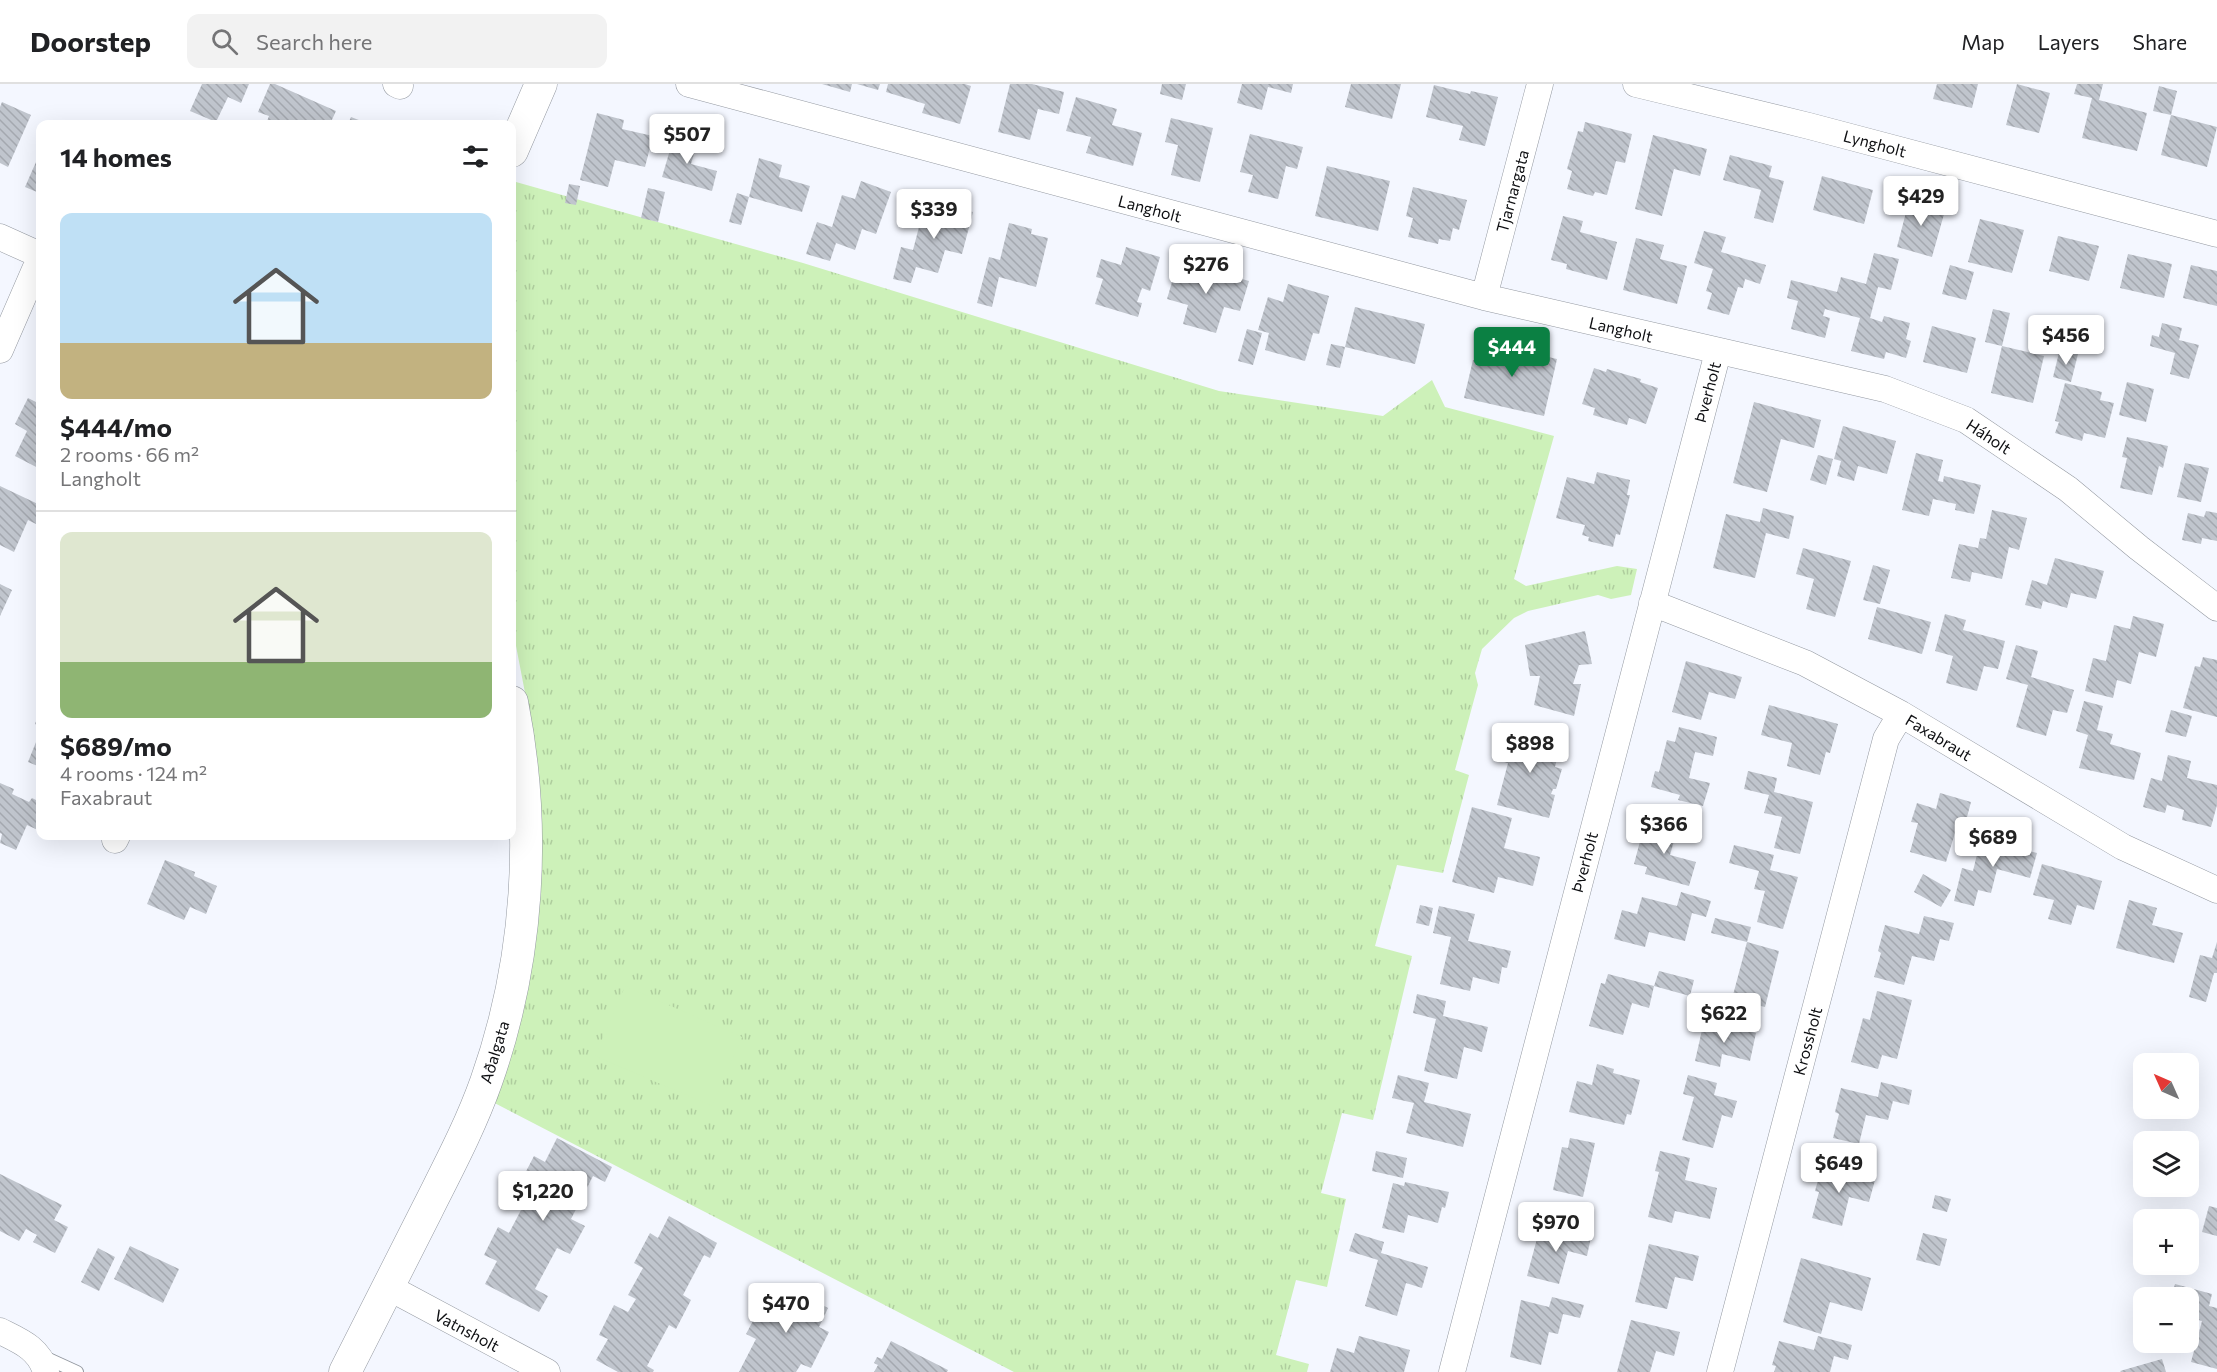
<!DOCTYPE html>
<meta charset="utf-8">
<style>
body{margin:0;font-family:Commissioner,sans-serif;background:#f2f2f2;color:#202124;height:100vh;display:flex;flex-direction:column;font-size:22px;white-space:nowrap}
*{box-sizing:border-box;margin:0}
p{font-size:20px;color:#757577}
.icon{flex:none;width:33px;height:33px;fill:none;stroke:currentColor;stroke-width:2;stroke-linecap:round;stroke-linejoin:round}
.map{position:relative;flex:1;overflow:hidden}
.drawer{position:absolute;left:36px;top:36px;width:480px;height:720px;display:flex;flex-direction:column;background:#fff;border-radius:12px;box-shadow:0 6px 24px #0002}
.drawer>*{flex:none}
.needle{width:39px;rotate:315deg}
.buttons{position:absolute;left:2133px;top:969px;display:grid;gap:12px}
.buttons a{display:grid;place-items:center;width:66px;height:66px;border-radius:12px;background:#fff;box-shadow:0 6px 24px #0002;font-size:30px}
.price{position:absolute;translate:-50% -51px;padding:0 14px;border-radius:6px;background:#fff;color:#222;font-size:20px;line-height:39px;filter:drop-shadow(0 2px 3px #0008)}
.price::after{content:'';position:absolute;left:50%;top:36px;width:18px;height:14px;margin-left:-9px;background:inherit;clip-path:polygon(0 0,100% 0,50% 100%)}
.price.current{background:#0b8043;color:#fff}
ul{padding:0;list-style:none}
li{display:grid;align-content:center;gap:12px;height:318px;padding:0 24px}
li+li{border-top:2px solid #e0e0e0}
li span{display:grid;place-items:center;height:186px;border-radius:12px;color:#555}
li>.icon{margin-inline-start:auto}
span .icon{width:108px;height:108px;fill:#fffc;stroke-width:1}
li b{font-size:26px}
h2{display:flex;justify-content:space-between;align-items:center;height:72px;padding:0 24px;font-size:26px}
header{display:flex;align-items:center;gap:36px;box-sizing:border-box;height:84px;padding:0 30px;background:#fff;border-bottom:2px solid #e0e0e0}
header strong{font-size:28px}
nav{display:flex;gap:33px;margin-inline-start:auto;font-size:21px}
.search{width:420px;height:54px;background:#f2f2f2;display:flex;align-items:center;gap:15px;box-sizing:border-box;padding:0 21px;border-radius:12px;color:#757577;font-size:22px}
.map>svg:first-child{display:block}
</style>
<header>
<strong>Doorstep</strong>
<div class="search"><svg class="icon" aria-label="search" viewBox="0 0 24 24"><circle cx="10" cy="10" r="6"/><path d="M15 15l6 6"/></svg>Search here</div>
<nav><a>Map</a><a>Layers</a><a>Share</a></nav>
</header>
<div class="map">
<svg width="2217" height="1288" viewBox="0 0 2217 1288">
<defs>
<pattern id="grass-tufts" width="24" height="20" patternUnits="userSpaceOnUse" patternTransform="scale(1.5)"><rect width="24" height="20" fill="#cdf1b9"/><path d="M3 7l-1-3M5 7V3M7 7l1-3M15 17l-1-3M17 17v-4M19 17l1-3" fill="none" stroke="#afcd9e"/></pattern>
<pattern id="building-back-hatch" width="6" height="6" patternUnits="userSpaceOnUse" patternTransform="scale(1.5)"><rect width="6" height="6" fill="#c0c5cd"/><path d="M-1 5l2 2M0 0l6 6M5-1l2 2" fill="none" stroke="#a4a8af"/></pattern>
</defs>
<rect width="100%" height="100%" fill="#f4f7ff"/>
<path fill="url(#grass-tufts)" d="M516,98l287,81 416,128 164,25 49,-36 13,27 109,29 -40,143 12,7 91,-20 20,3 -6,26 -20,4 -13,-4 -70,16 -14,7 -32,31 -7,24 3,12 -23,85 14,5 -26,98 -46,-8 -22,81 37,10 -39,164 -31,-7 -21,80 25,6 -19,88 -31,-7 -20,75 33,9 -2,8h-293l-533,-276 39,-114 11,-258 -19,-99v-431z"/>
<path fill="#cdf1b9" d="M625,902l117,51 -30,69 -117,-50z"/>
<path fill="url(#building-back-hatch)" d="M202,0h47l-8,19 -13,-6 -12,25 -26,-11z
M270,0h5l61,27 -6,13h-64l3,-8 -11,-4z
M822,0h30l-2,8z
M857,0h23l-2,6z
M888,0h77l6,2 -11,38 -38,-11 3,-9 -39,-12z
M1010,0h22l32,8 -5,22 -21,-5 -8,31 -32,-8z
M1162,0h24l-4,16 -22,-6z
M1242,0h51l-2,9 -23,-6 -6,23 -25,-7z
M1351,0h50l-9,35 -47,-12z
M1937,0h41l-6,24 -39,-9z
M2017,0l33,9 -11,40 -33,-8z
M2077,0h26l-4,16 48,13 -10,38 -55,-13 10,-40 -18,-4z
M1434,1l36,9 1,-3 27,6 -13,49 -26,-6 4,-14 -37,-9z
M2159,2l18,5 -6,24 -18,-4z
M1076,13l41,12 -5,16 30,8 -9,33 -47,-13 5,-16 -25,-6z
M2,18l29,13 -23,52 -8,-4v-56z
M597,29l27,7 -2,9 31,7 -8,31 -30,-7 -7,27 -28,-7z
M2171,31l46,12 -10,40 -46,-12z
M351,33l18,7h-21z
M1171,34l42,10 -13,54 -29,-7 7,-30 -13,-3z
M1585,38l47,12 -7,29 -9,-2 -9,34 -12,-3 -2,4 -26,-7 5,-18 -5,-2 11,-38 5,1z
M675,49l23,7 -7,24 26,7 -5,20 -50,-14z
M1250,50l53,13 -6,22 -11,-3 -8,33 -30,-7 5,-17 -13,-3z
M1653,51l54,14 -7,27 -26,-7 -12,47 -27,-7z
M1730,71l42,11 -3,11 15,4 -11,42 -19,-5 7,-28 -38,-10z
M759,74l23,7 -3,12 31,9 -8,26 -53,-15z
M36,78l4,2v18l-3,10 -12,-5z
M1327,82l63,15 -12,50 -63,-15z
M1822,92l51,14 -9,34 -51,-14z
M861,97l30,11 -15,42 -14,-5 -7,21 -19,-7 -6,18 -24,-7 11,-32 15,5 10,-32 13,4z
M569,100l11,2 -4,19 -11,-2z
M1413,103l54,13 -8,30 -6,-2 -3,13 -11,-2 -1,5 -30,-7 5,-19 -7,-2z
M648,104l17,4 -7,30 -17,-4z
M737,109l12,4 -8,28 -12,-3z
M1910,113l36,10 -14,50 -35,-10z
M926,116l47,12 -11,42 -17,-4 -7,23 -22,-6 -5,16 -18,-4 8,-32 12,3z
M1563,132l20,5 -3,11 37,10 -10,38 -41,-11 1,-5 -16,-4z
M1980,135l44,11 -12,43 -44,-11z
M1009,139l23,6 -1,5 17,4 -12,49 -37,-10 -7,30 -15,-4 12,-46 11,3z
M1704,147l22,6 -5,15 45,13 -6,19 -15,-5 -2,9 -5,-1 -9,28 -22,-6 5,-16 -6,-2 7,-22 -19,-6z
M2058,152l41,10 -10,35 -40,-10z
M1636,154l28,7 -4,14 27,7 -10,38 -54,-14z
M1126,163l34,10 -10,34 -8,-3 -5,14 5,1 -4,14 -43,-13 8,-25 -7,-2 5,-18 20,6z
M1874,169l25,6 -8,31 -13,-3 -8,31 12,4 2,-6 26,7 -4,16 5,2 -5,17 -20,-6 -2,7 -33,-8 9,-33 -28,-7 -7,-2 -2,7 7,2 -5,20 -34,-9 7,-28 -11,-3 4,-18 46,12 4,-15 25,7z
M2128,170l44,10 -8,34 -44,-10z
M1177,181l14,4 2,-4 56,16 -9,30 -16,-4 -8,26 -33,-9 5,-19 -21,-6z
M1950,181l24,7 -8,28 -24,-6z
M2191,181l26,6v35l-34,-8z
M1288,200l41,12 -10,38 -6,-1 -8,28 -40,-11 4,-17 -11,-3 10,-33 15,5z
M1355,223l70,17 -10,40 -70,-17z
M1993,225l17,4 -8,33 -17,-4z
M2162,239l20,5 -3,12 20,5 -10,34 -19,-5 5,-21 -25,-7 2,-11 7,2z
M1932,242l44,12 -9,35 -44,-11z
M1247,245l15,4 -9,32 -15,-4z
M1492,252l40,9 -1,8 26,6 -13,57 -80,-18 9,-38 14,3z
M1331,260l14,3 -5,21 -14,-3z
M2002,262l42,10 -11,47 -42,-10z
M2060,265l18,5 -7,28 -18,-5z
M1594,284l12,4 1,-3 34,10 -1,3 18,6 -12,36 -17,-6 -2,7 -34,-10 2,-7 -13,-4z
M2127,298l27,7 -8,33 -27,-7z
M2065,299l37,9 -2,8 14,3 -9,35 -21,-5 -2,8 -27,-8 4,-11 -4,-1z
M28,314l12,6v65l-25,-13 12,-25 -12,-7z
M1754,318l67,18 -7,28 -33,-9 -14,53 -34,-9z
M1843,342l53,15 -9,33 -29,-8 -4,15 -17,-5 4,-15 -7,-2z
M2127,353l41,9 -5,22 -4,-2 -7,29 -32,-7 7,-30 -5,-1z
M1916,369l27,7 -5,21 5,1 1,-6 37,9 -7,29 -19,-4 1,-6 -23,-5 -4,17 -27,-6z
M1818,371l15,4 -7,26 -16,-5z
M2185,379l24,5 -8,34 -24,-5z
M1597,388l33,8 -3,15h3l-10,40 -4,-1 -3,13 -25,-6 1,-4 -7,-2 3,-10 -29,-7 11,-41 27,7z
M0,402l40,19v21l-12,-6 -14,32 -14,-7z
M1763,424l31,8 -5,23 -23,-6 -11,45 -42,-10 13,-54 34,8z
M1992,426l35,8 -8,32 -10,-3 -7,32 -30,-7 -2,10 -19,-4 8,-34 19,4 2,-10 6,1z
M2206,427l11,2v28l-15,-3 -1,6 -19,-4 6,-27 16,4z
M1803,464l48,13 -16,56 -29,-8 8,-30 -18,-5z
M2055,474l49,13 -8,28 -25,-6 -4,15 -24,-7 -2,8 -16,-4 7,-25 15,5z
M1873,481l17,5 -10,34 -17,-4z
M0,500l12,6 -12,26z
M1877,523l54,15 -9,32 -54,-15z
M1945,530l21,6 -3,10 42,11 -7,28 -14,-3 -7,25 -31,-8 7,-27 -18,-5z
M2133,532l31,8 -8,33 -17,-5 -8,32 -14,-4 -4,18 -28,-7 8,-33 13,3 8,-36 16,4z
M1585,547l7,33 -13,1 -6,19h8l-7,32 -40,-11 6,-29h-10l-5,-31z
M2016,561l22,6 -7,26 43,13 -7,23 -14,-3 -7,26 -30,-9 12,-42 -22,-6z
M2203,573l14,3v57l-34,-9 12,-42 5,1z
M1686,577l56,16 -7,22 -26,-7 -8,28 -29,-8z
M2084,617l19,5 -6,24 16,4 -3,10 31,9 -7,27 -55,-12 9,-33 -12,-4z
M1769,621l69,19 -8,29 -4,-1 -6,23 -33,-9 5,-23 -31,-8z
M2171,626l21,6 -6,21 -21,-5z
M40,627v16l-5,-3z
M1679,643l38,10 -4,19 -18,-4 -6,26 21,5 -7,23 -25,-6 2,-5 -29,-8 4,-16 4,1 8,-32 8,2z
M1512,646l49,13 -6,24 7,2 -6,20h-3l-2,5 4,1 -6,23 -52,-13 11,-42 -4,-1z
M40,648v35l-12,-5z
M2168,671l23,6 -4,17 30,7v20l-6,22 -29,-7 2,-10 -17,-5 -2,8 -22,-6 8,-29 11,3z
M1748,687l29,7 -3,14 39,10 -13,52 -26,-6 8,-31 -18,-4 5,-18 -25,-6z
M0,699l14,6 -2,5 17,8 3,-4 8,4v29l-13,-6 -11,25 -16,-7 2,-9 -2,-1z
M1940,709l31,9 -8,30 -7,-2 -10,32 -36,-10 8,-29 -7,-1 6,-19 19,6z
M1472,723l40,11 -8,30 36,9 -7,29 -35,-9 -4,16 -42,-11z
M1659,734l20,5 -9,32 26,7 -7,24 -44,-12 2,-7 -13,-3 9,-34 11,3z
M1996,753l23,6 -1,5 19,5 -7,25 -33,-9 -6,24 -13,-3 -4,16 -20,-5 8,-33 11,3 8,-33 14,3z
M1734,761l40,10 -4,15 28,7 -15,52 -26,-7 8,-31 -11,-2 5,-18 -30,-8z
M165,776l30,12 -1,4 23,10 -11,28 -16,-7 -6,13 -37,-16z
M2042,780l60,17 -8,29 -17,-5 -6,20 -23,-6 6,-19 -21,-5z
M1923,790l28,16 -10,17 -27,-15z
M1681,808l30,9 -5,16 -14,-4 -7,28 -36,-9 -4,15 -31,-8 8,-29 15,4 5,-17 35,9z
M2129,816l28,8 -5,17 31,8 -9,30 -58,-15z
M1420,821l13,3 -4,18 -13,-3z
M1439,822l36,8 -7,27 43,10 -4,17 -5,-1 -3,17 -26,-7 -3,14 -30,-7 11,-47 -18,-4z
M1924,832l30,7 -5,18 -9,-2 -6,22 -22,-5 -8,29 -30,-8 7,-24 -3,-2 7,-26 34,9z
M1715,834l36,9 -4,15 -36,-9z
M1747,858l32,9 -14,56 -33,-8z
M2217,858v31h-3l-8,29 -17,-5 11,-42 12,3z
M1659,887l35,9 -4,16 -36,-10 -5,22 -17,-5 -9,32 -34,-9 12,-43 4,1 3,-10 46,12z
M1877,907l35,9 -15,59 -15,-4 -4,14 -27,-7 12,-44 7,2z
M1417,910l29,7 -3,15 45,11 -6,25 -18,-5 -7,32 -33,-8 12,-52 -23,-6z
M1704,937l52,12 -6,28 -28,-7 -2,13 -25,-6z
M1597,980l17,5 -1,4 27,7 -9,35 -4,-1 -3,11 -55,-13 8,-31 15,4z
M1398,991l31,8 -5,19 47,12 -8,33 -57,-14 8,-30 -22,-5z
M1688,991l29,8 -3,12 23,6 -5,17 -10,-3 -9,33 -31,-8 12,-43 -11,-3z
M1881,998l31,8 -3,15 -16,-4 -5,19 -22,-5 -7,29 -26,-6 6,-24 -4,-2 6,-24 37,9z
M557,1054l55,29 -7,15 -12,-6 -22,43 14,7 -15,28 -13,-6 -22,41 13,7 -9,16 -54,-28 12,-23 -13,-6 14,-28 11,6 23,-44 -12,-6 14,-27 11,6z
M1570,1054l25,5 -12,54 -30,-7 9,-43 6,1z
M1376,1067l31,7 -4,20 -31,-7z
M1660,1067l30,7 -5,22 32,8 -7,31 -35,-8 -3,12 -24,-6 11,-45 -4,-1z
M1822,1082l53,14 -6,22 -20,-5 -7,29 -30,-8 7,-26 -4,-1z
M0,1090l62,31 -8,15 14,7 -13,26 -22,-11 4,-7 -11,-6 -7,12 -19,-10z
M1405,1098l44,10 -4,16 -3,-1 -4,16 -30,-8 -4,18 -22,-5 11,-45 11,3z
M1935,1111l16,4 -4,13 -15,-4z
M2209,1122l8,2v28l-15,-4z
M669,1132l48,27 -7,15 -6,-3 -21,40 8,5 -15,29 -7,-4 -22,41 7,4 -1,2h-35l-22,-12 12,-21 -9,-4 15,-30 14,7 8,-13 -8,-4 15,-27 -9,-5 16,-30 8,5z
M1546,1140l45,13 -4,19 -19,-5 -9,33 -32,-8 11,-41 5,1z
M1355,1149l29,9 -3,11 47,14 -6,21 -16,-5 -9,33 -32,-10 13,-46 -29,-9z
M1923,1149l24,6 -7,27 -24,-6z
M1649,1160l50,12 -6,25 -18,-4 -8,32 -32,-7z
M130,1162l49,23 -16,34 -49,-24z
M98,1164l17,9 -16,34 -18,-9z
M1801,1174l70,20 -9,33 -32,-9 -9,32 -38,-12z
M2175,1200l37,10 -3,12 8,2v61l-26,-7 11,-41 -14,-4v-19h-17z
M783,1201l45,23 -9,19 10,5 -18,36 -10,-4 -5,8h-57l17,-33 -10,-5 17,-32 9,5z
M1552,1213l32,8 -4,13 -17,-4 -5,20 -9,-2 -8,33 -31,-8 11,-57 28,7z
M1631,1236l49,12 -6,24 -18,-5 -6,21h-33z
M1359,1252l51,14 -6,22h-74l7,-24 17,5z
M1818,1252l34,9 -4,15 -14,-4 -4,16h-56l2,-6 -4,-1 7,-24 35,9z
M891,1257l57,29 -1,2h-73l4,-7 -4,-2 3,-6 5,2z
M2162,1275l4,13h-45l-1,-1z"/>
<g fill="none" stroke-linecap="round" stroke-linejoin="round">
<defs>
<path id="service" d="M42,1272l35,16"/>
<path id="minor" d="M396,0l4,2
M689,0l795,213 401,92 81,31 102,69 71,59 78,60
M1636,0l173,42 408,108
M0,153l40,18
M1484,213l56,-213
M0,266l40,-92
M1652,519l153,60 96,51 222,133 94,43
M115,756l2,-4
M388,1203l159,85
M0,1247c20,10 39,17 46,41
M1452,1288l266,-1020
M1720,1288l166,-633 15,-25"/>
<path id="tertiary" d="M512,67l29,-67
M345,1288c27,-54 55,-108 82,-162 21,-42 43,-83 59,-128 43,-121 51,-254 26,-380"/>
</defs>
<use href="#service" stroke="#9499a1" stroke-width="14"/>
<use href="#minor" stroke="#9499a1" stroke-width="27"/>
<use href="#tertiary" stroke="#9499a1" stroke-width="33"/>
<use href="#service" stroke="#fff" stroke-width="12"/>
<use href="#minor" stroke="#fff" stroke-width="26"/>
<use href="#tertiary" stroke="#fff" stroke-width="32"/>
</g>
<g text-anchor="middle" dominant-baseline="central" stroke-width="6" stroke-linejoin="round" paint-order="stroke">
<g font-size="16" fill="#0d0e11" stroke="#fff">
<text transform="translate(1875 59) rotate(15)">Lyngholt</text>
<text transform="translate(1512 107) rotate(-75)">Tjarnargata</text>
<text transform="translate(1150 124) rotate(15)">Langholt</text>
<text transform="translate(1621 245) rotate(13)">Langholt</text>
<text transform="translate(1707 308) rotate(-75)">Þverholt</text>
<text transform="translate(1989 352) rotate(33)">Háholt</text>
<text transform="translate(1939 653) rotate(31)">Faxabraut</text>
<text transform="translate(1584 778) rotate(-75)">Þverholt</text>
<text transform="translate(1807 957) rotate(-75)">Krossholt</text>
<text transform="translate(494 968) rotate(-73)">Aðalgata</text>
<text transform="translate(467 1246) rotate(28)">Vatnsholt</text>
</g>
</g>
</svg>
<div class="buttons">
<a><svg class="needle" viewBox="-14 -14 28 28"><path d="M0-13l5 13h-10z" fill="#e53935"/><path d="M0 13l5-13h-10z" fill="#757577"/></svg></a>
<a><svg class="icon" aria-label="layers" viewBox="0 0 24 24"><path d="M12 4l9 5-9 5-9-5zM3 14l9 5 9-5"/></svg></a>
<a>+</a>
<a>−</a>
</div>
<b class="price" style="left:687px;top:81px">$507</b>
<b class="price" style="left:1921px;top:143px">$429</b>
<b class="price" style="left:934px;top:156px">$339</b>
<b class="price" style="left:1206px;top:211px">$276</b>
<b class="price" style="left:2066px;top:282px">$456</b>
<b class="price current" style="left:1512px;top:294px">$444</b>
<b class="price" style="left:1530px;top:690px">$898</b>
<b class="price" style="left:1664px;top:771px">$366</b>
<b class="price" style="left:1993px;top:784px">$689</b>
<b class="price" style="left:1724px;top:960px">$622</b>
<b class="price" style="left:1839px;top:1110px">$649</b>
<b class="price" style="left:543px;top:1138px">$1,220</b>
<b class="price" style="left:1556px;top:1169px">$970</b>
<b class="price" style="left:786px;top:1250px">$470</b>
<section class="drawer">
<h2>14 homes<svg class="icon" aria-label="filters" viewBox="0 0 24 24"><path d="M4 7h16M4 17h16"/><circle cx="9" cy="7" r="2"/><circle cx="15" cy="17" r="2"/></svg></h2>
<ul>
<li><span style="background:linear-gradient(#bfe0f5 70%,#c2b280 0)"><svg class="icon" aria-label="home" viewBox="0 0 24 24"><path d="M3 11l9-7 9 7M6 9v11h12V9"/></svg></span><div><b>$444/mo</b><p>2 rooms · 66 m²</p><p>Langholt</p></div></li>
<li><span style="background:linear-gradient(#dfe7d0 70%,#8fb573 0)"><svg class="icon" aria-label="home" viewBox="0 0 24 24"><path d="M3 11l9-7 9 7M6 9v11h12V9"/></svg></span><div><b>$689/mo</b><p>4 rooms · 124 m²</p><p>Faxabraut</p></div></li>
</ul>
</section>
</div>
